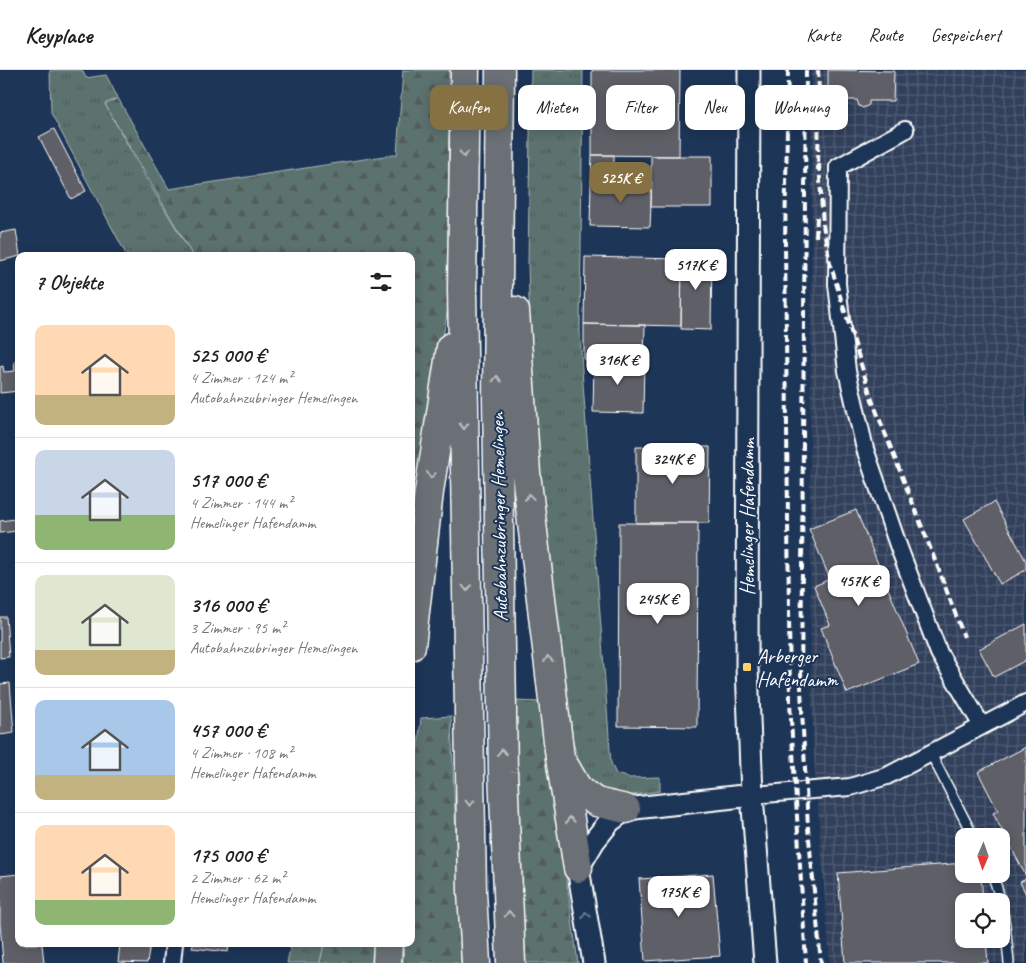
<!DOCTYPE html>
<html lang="de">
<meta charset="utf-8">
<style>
body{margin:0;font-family:Caveat,sans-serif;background:#f6f6f6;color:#222;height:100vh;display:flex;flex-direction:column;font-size:19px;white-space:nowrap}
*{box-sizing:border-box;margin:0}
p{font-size:16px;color:#767676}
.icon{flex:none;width:28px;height:28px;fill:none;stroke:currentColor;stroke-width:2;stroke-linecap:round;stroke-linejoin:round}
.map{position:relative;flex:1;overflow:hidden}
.sheet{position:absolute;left:15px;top:182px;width:400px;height:695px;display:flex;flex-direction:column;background:#fff;border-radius:10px;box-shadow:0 2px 12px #0003}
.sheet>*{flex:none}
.banner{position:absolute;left:430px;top:15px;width:475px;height:45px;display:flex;gap:10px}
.needle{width:32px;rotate:182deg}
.buttons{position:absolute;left:955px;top:758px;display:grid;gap:10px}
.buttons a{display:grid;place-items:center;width:55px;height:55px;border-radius:10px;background:#fff;box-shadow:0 2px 12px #0003;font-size:25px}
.price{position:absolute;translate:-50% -42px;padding:0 11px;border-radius:10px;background:#fff;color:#222;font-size:16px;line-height:32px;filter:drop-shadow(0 1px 2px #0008)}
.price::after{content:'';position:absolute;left:50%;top:30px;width:15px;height:11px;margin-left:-8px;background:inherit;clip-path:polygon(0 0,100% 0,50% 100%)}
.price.active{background:#857141;color:#fff}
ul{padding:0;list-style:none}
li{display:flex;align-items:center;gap:15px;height:125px;padding:0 20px}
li+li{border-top:1px solid #e0e0e0}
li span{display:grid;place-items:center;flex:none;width:140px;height:100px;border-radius:10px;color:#555}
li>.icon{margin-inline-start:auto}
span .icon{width:60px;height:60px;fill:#fffc;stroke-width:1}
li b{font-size:21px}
h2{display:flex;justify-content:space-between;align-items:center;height:60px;padding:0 20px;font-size:21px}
.chip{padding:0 18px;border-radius:10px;background:#fff;box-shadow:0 2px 12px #0003;font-size:18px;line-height:45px}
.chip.active{background:#857141;color:#fff}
header{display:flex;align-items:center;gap:30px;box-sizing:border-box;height:70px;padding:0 25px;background:#fff;border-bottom:1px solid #e0e0e0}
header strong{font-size:24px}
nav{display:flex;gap:28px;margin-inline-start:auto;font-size:18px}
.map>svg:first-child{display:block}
</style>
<header>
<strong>Keyplace</strong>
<nav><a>Karte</a><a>Route</a><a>Gespeichert</a></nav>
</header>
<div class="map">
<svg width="1026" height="893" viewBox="0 0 1026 893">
<defs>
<pattern id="industrial-grid" width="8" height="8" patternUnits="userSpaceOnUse" patternTransform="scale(1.25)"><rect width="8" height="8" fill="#30415c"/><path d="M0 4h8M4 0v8" fill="none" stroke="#4f5e74"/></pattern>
<pattern id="grass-tufts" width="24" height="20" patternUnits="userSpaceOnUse" patternTransform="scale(1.25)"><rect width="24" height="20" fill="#5b726e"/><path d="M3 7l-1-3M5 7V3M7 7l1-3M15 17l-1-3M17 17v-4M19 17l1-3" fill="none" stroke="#525b5a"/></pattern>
<pattern id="forest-firs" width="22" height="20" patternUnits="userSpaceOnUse" patternTransform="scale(1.25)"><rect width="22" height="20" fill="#5b726e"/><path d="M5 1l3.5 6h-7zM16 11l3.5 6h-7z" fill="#525b5a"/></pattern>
</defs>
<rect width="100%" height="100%" fill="#1d3557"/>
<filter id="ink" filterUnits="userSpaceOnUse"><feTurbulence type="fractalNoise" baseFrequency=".02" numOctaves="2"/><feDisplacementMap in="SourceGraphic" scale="10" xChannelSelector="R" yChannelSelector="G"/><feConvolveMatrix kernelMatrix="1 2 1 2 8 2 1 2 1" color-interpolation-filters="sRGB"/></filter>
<g filter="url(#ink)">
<path fill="url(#industrial-grid)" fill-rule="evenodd" d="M811,0h215v893h-196l-16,-205 -3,-78 -1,-221 2,-230zM964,766h37v38h-37zM964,831h37v38h-37z"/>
<path fill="url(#grass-tufts)" stroke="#adb8b6" d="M50,0h32l4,8 20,-3 12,23 -13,6 42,76 46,76h-66l-76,-143z
M531,0h52l-3,262 2,38 29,393 5,11 14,4 30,-1v14c-29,4 -61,13 -78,-19 -4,-9 -6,-21 -9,-30l-27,-211 -15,-160 -3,-108z
M291,874h33l-4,19h-33z"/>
<path fill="url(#forest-firs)" stroke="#adb8b6" d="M403,0h46l-1,237 -37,226v-277h-218l-88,-152 13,-6 51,91 228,-35z
M513,631l29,1 36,261h-57z
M451,646l10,247h-58l1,-19h7v-133l10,-93z
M324,874h50v19h-54z"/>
<path fill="#5e5e68" stroke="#fff" d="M592,0h88l-1,86 -87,-1z
M828,0l66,1 -1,30h-24v4l-6,3 -4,-2 -2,-6h-29z
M54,59l32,62 -15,8 -32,-62z
M592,85h22v26h-23z
M651,86h61v51h-61z
M591,111l61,1 -2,45 -60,-1z
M16,160l4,26 -20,5v-28z
M682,182l30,1 -1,77 -30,-1z
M585,187l97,2 -1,67 -97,-2z
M584,254l61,1 -1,35 -60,-1z
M594,289l50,1 -1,53 -50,-1z
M19,291v30l-19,2v-26l3,-1 1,6 11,-1 -1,-9z
M636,377h74l-1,76h-73z
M994,432l32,59v9l-26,14 -36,-65z
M856,440l63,154 -72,29 -26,-65 9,-3 -16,-39 16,-7 -21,-50z
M15,449l2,12 -17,2v-12z
M619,453h79l-1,204 -79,-1z
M0,547h6l3,40 -9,1z
M1026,554v36l-32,17 -15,-28z
M10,613l4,50 -14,2v-51z
M1026,677v129l-33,-63 5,-2 -20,-39z
M964,793v11h17l2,27h-19v38h22l2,24h-143l-7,-90z
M19,804v70h23l2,19h-41l-3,-40v-47z
M713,804l7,82 -75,5 -6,-82z
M1026,809v15l-6,-12z
M120,874h30l-3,19 -29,-1z
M193,874h36l-1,8 -36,-4z"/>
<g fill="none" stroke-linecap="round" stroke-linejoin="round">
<defs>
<path id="service" d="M931,684l42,82
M992,804c12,30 14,57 17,89"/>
<path id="minor" d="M905,60l-67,37 -1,117 10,87 18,78 34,99 40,105 43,73
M752,725l98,-8 37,-11 139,-73
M172,893l2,-19"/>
<path id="tertiary" d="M749,0l-2,597 5,128 13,168
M594,893l-16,-95 16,-27 16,-20 16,-12 126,-14"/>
<path id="trunk" d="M465,0l-3,219 10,603 4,71
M500,0l-3,330 6,372 8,191
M515,241l11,162 34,285 18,110
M411,576l18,-154 22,-145
M564,695l14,24 18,13 30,7
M387,893l1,-19"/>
</defs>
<use href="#service" stroke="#fff" stroke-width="12"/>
<use href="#minor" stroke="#fff" stroke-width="20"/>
<use href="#tertiary" stroke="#fff" stroke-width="25"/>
<use href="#trunk" stroke="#fff" stroke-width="31"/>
<use href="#service" stroke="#1d3557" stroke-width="9"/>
<use href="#minor" stroke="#1d3557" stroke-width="16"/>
<use href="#tertiary" stroke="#1d3557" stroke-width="21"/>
<use href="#trunk" stroke="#6b6f75" stroke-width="28"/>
<path stroke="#fff" stroke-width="4" stroke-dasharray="8 4" stroke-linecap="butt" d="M788,0l-3,173 5,460 16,260
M806,0l-5,620 7,138 13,135
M818,0l1,21 -1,79
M819,94l4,61 7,38 42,137 65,165 27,72
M816,167l1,-20"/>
</g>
<defs><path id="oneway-chevron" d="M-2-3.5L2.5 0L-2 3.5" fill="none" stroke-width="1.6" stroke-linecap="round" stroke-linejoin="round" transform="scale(1.25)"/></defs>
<g stroke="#bcbec1">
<use href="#oneway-chevron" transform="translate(464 84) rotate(91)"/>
<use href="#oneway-chevron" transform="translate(497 309) rotate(-89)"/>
<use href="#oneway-chevron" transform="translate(464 356) rotate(89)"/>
<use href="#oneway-chevron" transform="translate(431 405) rotate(98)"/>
<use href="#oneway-chevron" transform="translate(529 427) rotate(-97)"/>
<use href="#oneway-chevron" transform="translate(467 518) rotate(89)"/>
<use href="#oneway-chevron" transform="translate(548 589) rotate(-97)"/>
<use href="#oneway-chevron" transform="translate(502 682) rotate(-91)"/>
<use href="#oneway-chevron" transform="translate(470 733) rotate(89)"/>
<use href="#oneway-chevron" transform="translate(570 750) rotate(-99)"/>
<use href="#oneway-chevron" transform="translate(509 844) rotate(-92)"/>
</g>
<use stroke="#6c7c92" href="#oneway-chevron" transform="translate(586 845) rotate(-100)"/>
</g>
<rect fill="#ffd166" stroke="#1d3557" stroke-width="2" x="742" y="592" width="10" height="10" rx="2.5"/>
<g text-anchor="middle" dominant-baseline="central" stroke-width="4" stroke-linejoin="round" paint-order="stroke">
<g font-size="20" fill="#fff" stroke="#1d3557">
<text transform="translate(499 447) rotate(-91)">Autobahnzubringer Hemelingen</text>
<text transform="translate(747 447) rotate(-90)">Hemelinger Hafendamm</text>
</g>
<g font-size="20" fill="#fff" stroke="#1d3557" text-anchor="start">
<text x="757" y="586">Arberger<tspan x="757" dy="23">Hafendamm</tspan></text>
</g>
</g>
</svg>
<div class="buttons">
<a><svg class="needle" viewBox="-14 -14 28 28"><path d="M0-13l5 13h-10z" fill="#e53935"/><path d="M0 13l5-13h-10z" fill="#767676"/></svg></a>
<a><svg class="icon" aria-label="locate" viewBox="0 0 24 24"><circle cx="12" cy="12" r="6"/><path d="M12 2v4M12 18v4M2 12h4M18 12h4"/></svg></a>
</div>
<b class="price active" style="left:621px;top:134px">525K €</b>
<b class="price" style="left:696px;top:221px">517K €</b>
<b class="price" style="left:618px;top:316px">316K €</b>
<b class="price" style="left:673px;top:415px">324K €</b>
<b class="price" style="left:859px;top:537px">457K €</b>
<b class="price" style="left:658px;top:555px">245K €</b>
<b class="price" style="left:679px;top:848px">175K €</b>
<div class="banner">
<a class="chip active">Kaufen</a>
<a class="chip">Mieten</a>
<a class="chip">Filter</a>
<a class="chip">Neu</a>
<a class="chip">Wohnung</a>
</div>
<section class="sheet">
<h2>7 Objekte<svg class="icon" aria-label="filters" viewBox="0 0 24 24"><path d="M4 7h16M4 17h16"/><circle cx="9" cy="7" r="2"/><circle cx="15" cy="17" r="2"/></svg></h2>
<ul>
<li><span style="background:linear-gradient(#ffd9b3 70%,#c2b280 0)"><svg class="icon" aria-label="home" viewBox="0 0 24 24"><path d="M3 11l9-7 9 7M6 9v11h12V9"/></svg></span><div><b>525 000 €</b><p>4 Zimmer · 124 m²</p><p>Autobahnzubringer Hemelingen</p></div></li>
<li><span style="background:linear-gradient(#c9d6e8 65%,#8fb573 0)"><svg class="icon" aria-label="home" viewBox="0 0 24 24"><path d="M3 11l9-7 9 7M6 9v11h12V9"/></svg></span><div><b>517 000 €</b><p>4 Zimmer · 144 m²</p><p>Hemelinger Hafendamm</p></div></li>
<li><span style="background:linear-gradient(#dfe7d0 75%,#c2b280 0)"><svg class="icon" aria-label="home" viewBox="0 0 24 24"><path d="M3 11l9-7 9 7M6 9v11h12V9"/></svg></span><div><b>316 000 €</b><p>3 Zimmer · 95 m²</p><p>Autobahnzubringer Hemelingen</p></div></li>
<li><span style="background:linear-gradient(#a9c7e8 75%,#c2b280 0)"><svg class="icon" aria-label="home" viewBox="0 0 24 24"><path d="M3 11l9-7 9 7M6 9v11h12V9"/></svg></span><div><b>457 000 €</b><p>4 Zimmer · 108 m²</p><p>Hemelinger Hafendamm</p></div></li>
<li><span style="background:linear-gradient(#ffd9b3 75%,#8fb573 0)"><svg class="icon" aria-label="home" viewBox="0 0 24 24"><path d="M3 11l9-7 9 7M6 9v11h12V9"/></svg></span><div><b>175 000 €</b><p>2 Zimmer · 62 m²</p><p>Hemelinger Hafendamm</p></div></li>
</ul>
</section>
</div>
